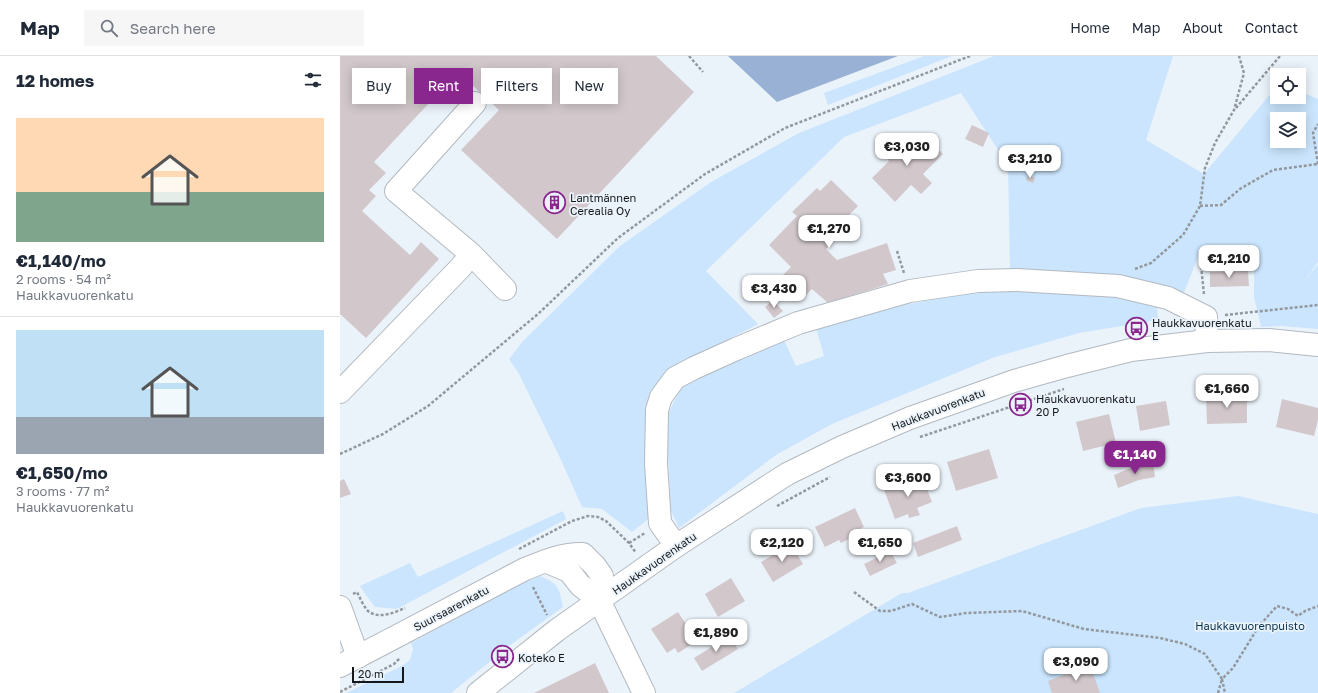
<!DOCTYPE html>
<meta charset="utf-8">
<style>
body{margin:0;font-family:"Golos Text",sans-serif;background:#f6f6f7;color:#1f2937;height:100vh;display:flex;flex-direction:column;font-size:15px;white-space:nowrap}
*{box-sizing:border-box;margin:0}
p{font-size:13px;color:#747a83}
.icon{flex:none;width:22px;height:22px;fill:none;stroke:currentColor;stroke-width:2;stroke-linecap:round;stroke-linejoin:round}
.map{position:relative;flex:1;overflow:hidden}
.drawer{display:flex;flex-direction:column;background:#fff;width:340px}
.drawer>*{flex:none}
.top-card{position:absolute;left:12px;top:12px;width:380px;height:36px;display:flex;gap:8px}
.controls{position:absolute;left:930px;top:12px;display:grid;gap:8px}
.controls a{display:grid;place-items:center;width:36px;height:36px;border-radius:0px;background:#fff;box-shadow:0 2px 10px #0003;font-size:20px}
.scale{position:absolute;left:12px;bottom:10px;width:52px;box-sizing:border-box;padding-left:4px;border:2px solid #15181b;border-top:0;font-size:11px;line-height:14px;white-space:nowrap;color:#15181b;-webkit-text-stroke:3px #ebf3fa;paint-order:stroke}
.price{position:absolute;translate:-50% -34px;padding:0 9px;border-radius:8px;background:#fff;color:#222;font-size:13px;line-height:26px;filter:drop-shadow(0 1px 2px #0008)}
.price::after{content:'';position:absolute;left:50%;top:24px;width:12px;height:9px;margin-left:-6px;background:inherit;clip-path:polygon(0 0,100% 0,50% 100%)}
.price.active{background:#8a278f;color:#fff}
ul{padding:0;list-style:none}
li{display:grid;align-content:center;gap:8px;height:212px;padding:0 16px}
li+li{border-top:1px solid #e0e1e3}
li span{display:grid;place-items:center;height:124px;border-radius:0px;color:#555}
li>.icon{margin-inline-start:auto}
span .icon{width:72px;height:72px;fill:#fffc;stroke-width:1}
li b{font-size:17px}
h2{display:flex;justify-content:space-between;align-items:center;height:48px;padding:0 16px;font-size:17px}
.tag{padding:0 14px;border-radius:0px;background:#fff;box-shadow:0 2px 10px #0003;font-size:14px;line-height:36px}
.tag.active{background:#8a278f;color:#fff}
header{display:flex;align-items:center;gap:24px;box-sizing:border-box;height:56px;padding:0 20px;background:#fff;border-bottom:1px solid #e0e1e3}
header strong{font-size:19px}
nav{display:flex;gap:22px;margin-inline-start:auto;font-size:14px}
.search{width:280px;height:36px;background:#f6f6f7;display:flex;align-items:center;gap:10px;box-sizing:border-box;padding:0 14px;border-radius:0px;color:#747a83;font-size:15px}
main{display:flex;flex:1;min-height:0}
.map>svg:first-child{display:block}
</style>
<header>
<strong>Map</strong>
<div class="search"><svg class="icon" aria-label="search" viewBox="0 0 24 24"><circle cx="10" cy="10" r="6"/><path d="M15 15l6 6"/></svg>Search here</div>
<nav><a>Home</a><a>Map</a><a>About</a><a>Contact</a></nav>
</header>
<main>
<section class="drawer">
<h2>12 homes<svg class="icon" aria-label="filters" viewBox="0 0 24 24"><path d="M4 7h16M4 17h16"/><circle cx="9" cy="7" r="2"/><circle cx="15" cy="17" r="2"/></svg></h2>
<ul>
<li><span style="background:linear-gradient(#ffd9b3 60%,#7fa58c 0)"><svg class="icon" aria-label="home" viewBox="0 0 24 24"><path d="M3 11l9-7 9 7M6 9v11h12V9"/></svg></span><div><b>€1,140/mo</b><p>2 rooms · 54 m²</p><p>Haukkavuorenkatu</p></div></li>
<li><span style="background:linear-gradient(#bfe0f5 70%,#9aa5b1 0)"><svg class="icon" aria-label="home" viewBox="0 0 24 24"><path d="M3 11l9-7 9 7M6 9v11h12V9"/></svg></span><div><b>€1,650/mo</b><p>3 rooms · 77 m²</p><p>Haukkavuorenkatu</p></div></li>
</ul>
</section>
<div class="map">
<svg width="978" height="637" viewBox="0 0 978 637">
<rect width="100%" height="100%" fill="#ebf3fa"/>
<path fill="#cae5fd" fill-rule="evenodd" d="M584,0h28l-124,49 -4,-12z
M654,0h179l-27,84 58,34 73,-88v11h22v-6l19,8v163l-15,21 15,-19v65l-36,-3 -21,1 -7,-30v-42l-56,2 -17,43 -171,-29 -2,-106 -47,-72 -117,44 -138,134 52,53 -76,40 -23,20 -7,132 -20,16 -30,-23 -20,-2 -21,-47 -42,-86 -10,-15 14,-18 97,-95 91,-64 88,-49zM937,63h22v22h-22z
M644,234h58l75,6 40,11 1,13 -79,13 -84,24 -163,67 -56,31 -97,73 -8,-17 -5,-93 17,-35 100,-45 13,28 28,-10 -8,-28 88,-23z
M898,440l80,18v179h-584l168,-100h6l233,-85z
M223,455l3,8 -169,90 -22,-2 -9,-12 -6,-9 50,-23 8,14z
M200,520c19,8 19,11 23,31l-50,36 -62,50h-105l54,-26 10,-7 3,-11 -2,-6 102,-55z"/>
<path fill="#99b1d4" d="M388,0h170l-121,46z"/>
<path fill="#d2c8cc" d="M0,0h316l38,36 -137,147 -96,-89 38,-40 -41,-38 -84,90 12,11 -17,17 7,6 -14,15 48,44 11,-13 18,17 -73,79 -26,-24z
M632,69l17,8 -6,14 -18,-8z
M563,78l14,14 9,-10 17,16 -20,20 9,9 -11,11 -10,-9 -16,17 -23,-24 17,-17 -6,-7z
M688,119l7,3 -2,5 -7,-3z
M491,124l27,26 -11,11 5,6 -26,26 11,11 50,-17 9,27 -13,4 5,10 -60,19 -16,-14 -7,7 -22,-21 8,-8 -22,-22 28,-29 -5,-4 25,-24 3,3z
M908,215l1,15 -39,1v-15z
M433,244l10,11 -9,7 -9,-11z
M866,339h41v28l-40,1z
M942,343l36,9v12l-4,16 -38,-9z
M826,345l4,24 -30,6 -4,-25z
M769,358l7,29 -33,8 -7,-29z
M649,393l9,29 -42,13 -9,-29z
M813,407l2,14 -16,3 -21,8 -4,-13 21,-9z
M582,420l10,26 -15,6 3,7 -11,3 -1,-4 -13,5 -11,-29z
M4,423l7,15 -11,4v-17z
M515,452l9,19 -11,5 2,4 -14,7 -2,-3 -14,7 -10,-20z
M617,470l5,14 -44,17 -5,-14z
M451,488l12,20 -30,18 -12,-20z
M550,495l7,12 -27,13 -6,-12z
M391,522l14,23 -27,16 -13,-23z
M338,556l19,29 -19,12 -3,-5 -8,5 -16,-24z
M389,580l9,13 -36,22 -8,-13z
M255,607l14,30h-75z
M750,609l10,28h-48l-4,-12z"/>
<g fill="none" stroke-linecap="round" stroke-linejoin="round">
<defs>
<path id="minor" d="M131,198l34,35
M0,336l121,-125 10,-13 -75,-63 79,-88
M336,490l-16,-23 -4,-59 1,-54 4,-13 14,-19 19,-10 42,-19 62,-26 112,-32 68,-10 39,-1 101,6 50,12 38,19 1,24
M205,505l24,10 11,14 19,15 45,93
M0,551l18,50
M0,610l185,-97c18,-7 38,-16 58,-15l12,12 7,10 -3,24"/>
<path id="major" d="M138,637l79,-63 119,-84 111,-72 55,-27 68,-29 104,-37 53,-15 64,-16 76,-9 62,-1 49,5"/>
</defs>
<use href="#minor" stroke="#b2b9c0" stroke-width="24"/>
<use href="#major" stroke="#b2b9c0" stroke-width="24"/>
<path stroke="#92989e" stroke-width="2.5" stroke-dasharray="3 2" stroke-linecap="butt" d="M349,0l14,16
M896,52l44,-52
M978,108l-5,-31 5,-9
M860,150l21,-1 19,-16 33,-19 45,-6
M557,195l7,22
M795,213l16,-6 32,-28 17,-29 5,-38 10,-25 19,-33 10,-37 -5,-17
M864,238l-3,-28 11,-2
M885,259l93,-10
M580,381l144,-48
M0,398l43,-20 45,-28 110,-92 80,-76 87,-64 80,-46 185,-72
M437,450l53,-29
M289,487l16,-10
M179,493l53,-28 16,-5 10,1 8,4 23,22 7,10
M193,531l14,28
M514,536l26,19h11l21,-7 28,13 26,-4 56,-2 62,18 76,9 25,6 20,10 17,25 11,-11 26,-42 18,-20 11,3 10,7 7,-5 13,-5
M13,538l4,-2c3,6 6,13 10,18 10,10 27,3 38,-2
M882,623l3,14
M0,636l54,-28 6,-6
M878,637l4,-14"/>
<use href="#minor" stroke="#fff" stroke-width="22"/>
<use href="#major" stroke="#fff" stroke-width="22"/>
</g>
<defs>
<symbol id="building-ring" viewBox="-11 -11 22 22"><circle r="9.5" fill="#ebf3fa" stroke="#8a278f" stroke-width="1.5"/><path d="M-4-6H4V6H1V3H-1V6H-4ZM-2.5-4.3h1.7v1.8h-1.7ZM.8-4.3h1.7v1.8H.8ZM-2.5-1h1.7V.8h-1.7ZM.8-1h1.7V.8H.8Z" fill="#8a278f"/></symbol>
<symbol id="bus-ring" viewBox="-11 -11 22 22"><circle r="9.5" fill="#ebf3fa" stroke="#8a278f" stroke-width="1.5"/><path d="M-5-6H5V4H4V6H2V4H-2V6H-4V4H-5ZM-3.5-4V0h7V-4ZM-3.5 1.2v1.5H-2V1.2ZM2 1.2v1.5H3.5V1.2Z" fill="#8a278f"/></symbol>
</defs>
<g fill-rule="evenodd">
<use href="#building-ring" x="202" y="134" width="25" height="25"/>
<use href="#bus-ring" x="784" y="260" width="25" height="25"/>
<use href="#bus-ring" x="668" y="336" width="25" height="25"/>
<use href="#bus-ring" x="150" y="588" width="25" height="25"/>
</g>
<g text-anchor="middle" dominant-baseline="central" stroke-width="3.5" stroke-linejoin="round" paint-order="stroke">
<g font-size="11" fill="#15181b" stroke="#ebf3fa" text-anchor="start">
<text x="230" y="141">Lantmännen<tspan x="230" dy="13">Cerealia Oy</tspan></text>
<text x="812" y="266">Haukkavuorenkatu<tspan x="812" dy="13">E</tspan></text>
<text x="696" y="342">Haukkavuorenkatu<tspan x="696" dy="13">20 P</tspan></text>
<text x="178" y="601">Koteko E</text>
</g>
<g font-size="11" fill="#15181b" stroke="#ebf3fa">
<text transform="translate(598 353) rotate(-21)">Haukkavuorenkatu</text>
<text transform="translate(314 507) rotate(-35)">Haukkavuorenkatu</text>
<text transform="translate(111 552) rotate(-28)">Suursaarenkatu</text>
</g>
<g font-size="11" fill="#093250" stroke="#ebf3fa">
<text x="910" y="569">Haukkavuorenpuisto</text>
</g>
</g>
</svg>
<div class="controls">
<a><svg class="icon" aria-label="locate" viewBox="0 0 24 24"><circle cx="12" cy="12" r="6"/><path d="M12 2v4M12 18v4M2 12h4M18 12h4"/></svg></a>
<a><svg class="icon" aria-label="layers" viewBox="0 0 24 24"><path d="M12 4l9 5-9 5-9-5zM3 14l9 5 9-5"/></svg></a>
</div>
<div class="scale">20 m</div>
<b class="price" style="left:567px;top:111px">€3,030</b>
<b class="price" style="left:690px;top:123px">€3,210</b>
<b class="price" style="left:489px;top:193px">€1,270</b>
<b class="price" style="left:889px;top:223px">€1,210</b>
<b class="price" style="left:434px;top:253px">€3,430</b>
<b class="price" style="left:887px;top:353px">€1,660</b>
<b class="price active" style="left:795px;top:419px">€1,140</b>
<b class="price" style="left:568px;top:442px">€3,600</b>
<b class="price" style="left:442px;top:507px">€2,120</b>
<b class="price" style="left:540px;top:507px">€1,650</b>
<b class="price" style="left:376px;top:597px">€1,890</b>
<b class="price" style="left:736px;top:626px">€3,090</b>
<div class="top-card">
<a class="tag">Buy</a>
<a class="tag active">Rent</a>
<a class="tag">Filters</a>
<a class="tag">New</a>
</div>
</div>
</main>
